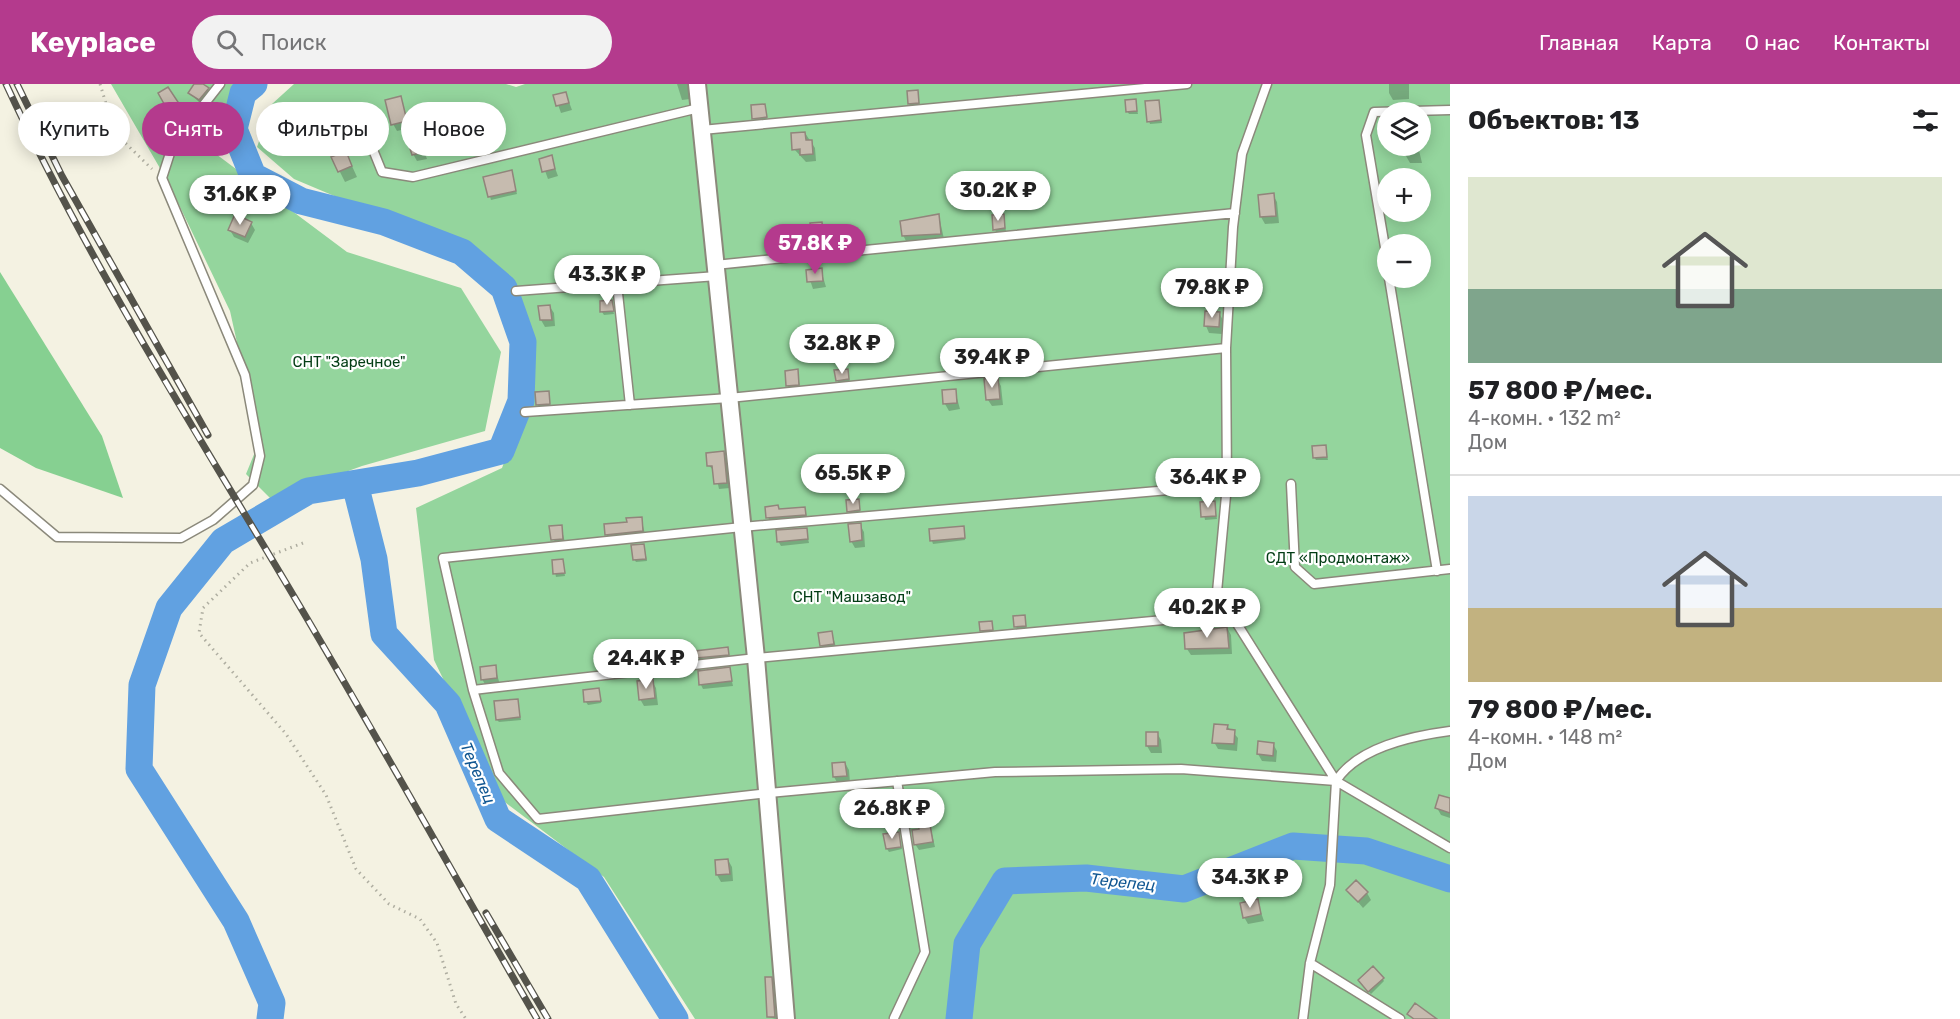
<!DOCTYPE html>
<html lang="ru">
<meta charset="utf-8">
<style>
body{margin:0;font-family:Rubik,sans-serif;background:#f2f2f2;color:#202124;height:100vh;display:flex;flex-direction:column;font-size:22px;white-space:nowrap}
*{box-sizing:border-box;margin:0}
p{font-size:20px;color:#757577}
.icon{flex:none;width:33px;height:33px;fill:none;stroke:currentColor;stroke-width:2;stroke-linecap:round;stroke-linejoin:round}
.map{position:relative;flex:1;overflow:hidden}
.panel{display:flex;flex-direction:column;background:#fff;width:510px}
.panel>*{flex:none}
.hud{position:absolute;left:18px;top:18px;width:570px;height:54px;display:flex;gap:12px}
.fabs{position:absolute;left:1377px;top:18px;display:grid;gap:12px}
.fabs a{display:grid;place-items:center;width:54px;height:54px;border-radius:50%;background:#fff;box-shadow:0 3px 15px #0003;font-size:30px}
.price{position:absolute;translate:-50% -51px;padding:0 14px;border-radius:21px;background:#fff;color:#222;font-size:20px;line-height:39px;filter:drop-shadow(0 2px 3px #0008)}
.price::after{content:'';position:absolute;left:50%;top:36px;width:18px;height:14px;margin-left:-9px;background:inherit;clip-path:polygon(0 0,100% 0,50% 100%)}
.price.selected{background:#b43a8d;color:#fff}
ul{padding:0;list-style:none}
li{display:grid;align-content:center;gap:12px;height:318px;padding:0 18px}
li+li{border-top:2px solid #e0e0e0}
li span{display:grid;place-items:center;height:186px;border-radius:0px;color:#555}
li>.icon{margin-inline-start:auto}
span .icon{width:108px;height:108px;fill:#fffc;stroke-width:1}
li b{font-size:26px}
h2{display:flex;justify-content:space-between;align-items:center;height:72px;padding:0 18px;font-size:26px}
.pill{padding:0 21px;border-radius:27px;background:#fff;box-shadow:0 3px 15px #0003;font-size:21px;line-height:54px}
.pill.selected{background:#b43a8d;color:#fff}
header{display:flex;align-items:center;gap:36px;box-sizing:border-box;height:84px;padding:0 30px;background:#b43a8d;color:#fff}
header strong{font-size:28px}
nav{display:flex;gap:33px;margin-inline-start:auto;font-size:21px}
.search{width:420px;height:54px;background:#f2f2f2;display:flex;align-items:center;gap:15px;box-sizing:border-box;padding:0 21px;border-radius:33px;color:#757577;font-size:22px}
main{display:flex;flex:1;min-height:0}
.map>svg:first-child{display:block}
</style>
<header>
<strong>Keyplace</strong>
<div class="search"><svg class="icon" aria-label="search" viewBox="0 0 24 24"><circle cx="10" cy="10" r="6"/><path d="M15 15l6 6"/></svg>Поиск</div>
<nav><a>Главная</a><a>Карта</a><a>О нас</a><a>Контакты</a></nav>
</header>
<main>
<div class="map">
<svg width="1450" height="935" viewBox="0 0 1450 935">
<rect width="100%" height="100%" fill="#f4f2e2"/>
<path fill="#94d59d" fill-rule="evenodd" d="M111,0h134l-17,17 -12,53 131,98 114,36 40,64 -16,79 -123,35 -91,33 -25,-25 13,-32 -29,-131 -62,-129z
M294,0h212l10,3 9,-3h925v935h-56l-36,-23 33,23h-696l-91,-142 -102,-77 -68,-140 -18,-152 86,-40 22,-61 10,-63 -15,-44 -54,-56 -88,-30 -83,-35 -37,-32 15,-43zM1388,28h32v34h-32zM1388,94h32v34h-32zM1388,160h32v34h-32z"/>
<path fill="#86d091" d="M0,188l102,164 21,62 -87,-30 -36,-20z"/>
<path fill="#0003" d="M196,0l12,5 4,7 -9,10 -13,-13z
M677,0h11l2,15 -8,1z
M1389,0h20v15l-16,1 -4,-7z
M168,5l13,20 -9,6 -12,-21z
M917,8l3,14 -9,1 -2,-3z
M566,10l6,16 -11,3 -6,-17z
M400,14l10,30 -13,3 -4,-7z
M1135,17l3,13h-9l-2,-3z
M1158,17l4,22 -12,1 -1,-3z
M765,21l2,15 -12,1 -1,-3z
M805,49l10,15 1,13 -10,1 -12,-13z
M420,56l7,19 -10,2 -4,-7z
M1406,62h12l4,17h-12l-4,-7z
M346,69l11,24 -12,5 -12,-24z
M551,73l7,19 -10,3 -7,-19z
M512,91l5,19 -26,6 -6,-21z
M1273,111l4,7 2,21 -14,1 -4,-7 -1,-21z
M939,132l5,23 -38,2 -3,-6z
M1003,132l3,15 -10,1 -1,-3z
M251,139l4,7 -7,13 -14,-6 -4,-7z
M821,140l4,22 -9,1 -2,-3z
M821,186l5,17 -13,2 -6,-18z
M611,218l3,12 -10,1 -2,-3z
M550,223l4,6 1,13 -10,1 -4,-7z
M1219,229l4,7 -1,14 -13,-1 -3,-7z
M995,271l4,14 -41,4 -2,-5z
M847,286l3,12 -11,1 -2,-3z
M797,287l3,16 -11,1 -2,-3z
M997,295l4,7 2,19 -11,1 -4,-6z
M955,307l5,18 -11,2 -4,-7z
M548,309l2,14h-11l-2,-3z
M1325,363l3,13h-12l-2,-3z
M723,368l3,6 4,30 -11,1 -4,-18 -6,-5z
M1214,419l3,16 -12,1 -3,-16z
M859,420l1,9 -10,1 -2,-3z
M766,424l14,3 24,-3 4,12 -38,4z
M641,434l5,20 -36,3 -4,-7z
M860,441l4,7 1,15 -10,1 -4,-7z
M561,443l5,19 -10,1 -5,-19z
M963,444l2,12 -32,4 -1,-3z
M806,445l3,14 -28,3 -3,-5z
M644,461l3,16 -11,1 -2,-3z
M562,477l3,15 -9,1 -3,-15z
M1024,532l3,13 -10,1 -3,-13z
M991,539l2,9 -10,1 -2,-3z
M1227,544l4,7 1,19 -41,1 -4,-6z
M832,549l5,18 -12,1 -4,-7z
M727,565l2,8 -30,4 -1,-3 -1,-6z
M615,570l5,18 -15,2 -4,-7z
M495,583l5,18 -14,1 -4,-7z
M729,585l4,17 -30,3 -2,-4z
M652,597l4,7 2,17 -14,1 -4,-7z
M598,606l3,13 -13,2 -2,-3z
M517,616l4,20 -22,2 -2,-2z
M1227,642l11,12 -1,13 -19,-2 -4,-7z
M1157,649l4,7 1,13h-11l-4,-7z
M1273,660l4,7 -1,11 -14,-1 -4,-7z
M845,679l4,7 1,13 -12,1 -4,-7 -1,-13z
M1440,713l10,3v18l-9,-3 -4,-7z
M925,719l10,44 -16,3 -4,-6z
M898,750l4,15 -13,3 -2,-3z
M728,776l4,7 1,14 -12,1 -4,-7z
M1348,806l19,3 4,7 -8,8z
M1257,817l7,20 -16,3 -4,-7z
M771,894l2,3 3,38 -8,-2z
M1382,894l2,3 -13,13 -10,-10z"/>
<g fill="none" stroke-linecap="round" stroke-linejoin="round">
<path stroke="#61a1e1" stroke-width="27" d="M254,0l-11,9 -9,36 19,47 48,25 83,21 78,30 42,36 19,54 -2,59 -20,50 -83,22 -110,18 -85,50 -54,67 -27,77 -3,84 97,152 36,82 -2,16
M355,400l19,75 10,75 64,70 50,115 90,60 87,140
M959,935l8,-75 38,-63 81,-3 98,11 109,-43 73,5 84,28"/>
</g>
<path fill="#c6bbaf" stroke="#91857b" stroke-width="1.5" d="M194,0h9l6,4 -10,12 -11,-7z
M168,3l10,15 -11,7 -9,-16z
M918,6l1,13 -11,1 -1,-13z
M566,8l3,11 -13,3 -3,-11z
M401,12l6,25 -16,4 -6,-25z
M1136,15l1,12 -11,1 -1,-12z
M1159,16l2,20 -14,2 -2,-21z
M765,20l2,13 -15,2 -1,-14z
M805,48l1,8h6l1,14 -13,1v-6l-8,1 -1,-17z
M421,54l3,14 -12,3 -4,-13z
M346,67l6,15 -14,6 -7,-15z
M552,71l3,14 -13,3 -3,-13z
M512,86l4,21 -28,6 -5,-20z
M1274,109l2,23 -16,1 -2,-22z
M235,130l17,8 -7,15 -17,-7z
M939,130l2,20 -39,2 -2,-15z
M1004,130l1,14 -12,2 -1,-15z
M822,138l2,22 -12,1 -2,-22z
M822,184l1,13 -16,1 -1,-12z
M612,216l2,11 -14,1v-11z
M550,221l2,15h-12l-2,-14z
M1205,227l15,1 -1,15 -15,-1z
M996,270l1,11 -43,4 -1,-11z
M798,285l1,16 -13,1 -1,-15z
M848,285l1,10 -13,2 -2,-11z
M998,293l2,22 -14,1 -2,-21z
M956,305l1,14 -14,1 -1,-14z
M549,307l1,13 -14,1 -1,-13z
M1326,361l1,12 -14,1 -1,-12z
M724,367l3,32 -13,1 -2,-18h-5l-1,-13z
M859,415l1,11 -13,2 -1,-12z
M1215,417l1,15 -15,1 -1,-15z
M778,421l1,4 26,-2 1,8 -40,3 -1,-11z
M642,433l1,14 -38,4 -1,-11 23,-2 -1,-4z
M861,439l1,17 -12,2 -2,-18z
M562,441l1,14 -12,1 -2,-14z
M964,442l1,12 -35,3 -1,-12z
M807,444l1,11 -31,3 -1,-12z
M644,460l2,15 -13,1 -2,-15z
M563,475l2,14 -12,1 -1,-14z
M1025,531l1,11 -12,1 -1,-11z
M992,537l1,9 -13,1 -1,-9z
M1227,543l2,21 -44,1 -1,-16z
M832,547l2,13 -14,2 -2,-13z
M728,563l1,8 -33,3 -1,-7z
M616,569l1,12 -17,2 -2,-12z
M496,581l1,13 -16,2 -1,-13z
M730,583l2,14 -33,4 -1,-14z
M653,595l2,19 -16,2 -2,-19z
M599,604l2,13 -17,1 -1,-12z
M518,615l2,18 -24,3 -2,-19z
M1214,640l14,1 -1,4 8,1 -1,14 -22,-1z
M1146,648h12v14h-12z
M1258,657l16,2 -1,13 -16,-2z
M845,678l2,14 -14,1 -1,-14z
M1439,711l11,3v15l-15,-5z
M926,717l7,41 -19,3 -2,-15 7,-1 -5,-26z
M899,748l2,15 -15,2 -3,-15z
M728,775l2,15 -14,1 -1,-15z
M1356,796l12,12 -10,10 -12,-12z
M1258,815l3,15 -18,4 -3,-15z
M1373,882l11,12 -16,14 -10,-12z
M765,893h7l3,40h-8z
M1415,919l22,16h-23l-7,-5z"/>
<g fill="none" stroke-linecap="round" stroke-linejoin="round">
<defs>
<path id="lane" d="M1267,0l-25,70 -9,73 -7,121 1,137 -10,107 119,189 -6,104 -20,78 -7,56
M365,46l17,42 31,5 286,-69
M702,46l485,-46
M715,181l520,-52
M1388,181l-22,-130 8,-23 76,-2
M1389,194l48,293
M617,200l13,121
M516,207l201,-15
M525,328l204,-14 497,-50
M1291,400l4,83 19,17 136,-15
M1227,401l-485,42 -299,31 30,132 26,83 39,46 231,-26 226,-21 186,-3 155,12 114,67
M0,405l57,48 124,1 32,-18 40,-35 7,-29 -15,-81 -83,-197 11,-34 47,-60
M473,606l283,-32 461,-43v-22
M1336,697c22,-34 76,-45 114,-50
M1310,879l90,56
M894,934l31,-66 -28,-171"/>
<path id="street" d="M697,0l59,574 30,361"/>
</defs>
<use href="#lane" stroke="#8b897b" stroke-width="11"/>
<use href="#street" stroke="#8b897b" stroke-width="20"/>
<path stroke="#afaea1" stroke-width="3" stroke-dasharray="1.5 4.5" stroke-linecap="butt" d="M100,0l15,49 37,36
M303,459l-53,20 -47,45 -4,25 87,101 40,61 30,74 33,35 31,15 17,24 19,61 10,15"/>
<use href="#lane" stroke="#fff" stroke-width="8"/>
<use href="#street" stroke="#fff" stroke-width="16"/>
<defs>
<path id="rail" d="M6,0c80,173 183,336 280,499 86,144 167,291 251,436
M17,0l45,92 146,259
M486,829l62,106"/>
</defs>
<use href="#rail" stroke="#54534b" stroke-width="7"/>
<use href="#rail" stroke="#fff" stroke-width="4.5" stroke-dasharray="14" stroke-linecap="butt"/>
</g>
<g text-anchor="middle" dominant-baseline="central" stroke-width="4.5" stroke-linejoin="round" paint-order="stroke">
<g font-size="15" fill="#033d15" stroke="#fff">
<text x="349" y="278">СНТ "Заречное"</text>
<text x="1338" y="474">СДТ «Продмонтаж»</text>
<text x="852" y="513">СНТ "Машзавод"</text>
</g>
<g font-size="16" font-style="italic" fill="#115792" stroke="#fff">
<text transform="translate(478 689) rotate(67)">Терепец</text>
<text transform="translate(1123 798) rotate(6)">Терепец</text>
</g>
</g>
</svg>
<div class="fabs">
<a><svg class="icon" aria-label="layers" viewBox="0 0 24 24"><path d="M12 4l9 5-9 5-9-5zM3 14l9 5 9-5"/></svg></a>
<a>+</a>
<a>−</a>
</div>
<b class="price" style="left:998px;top:138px">30.2K ₽</b>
<b class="price" style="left:240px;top:142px">31.6K ₽</b>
<b class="price selected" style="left:815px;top:191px">57.8K ₽</b>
<b class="price" style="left:607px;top:222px">43.3K ₽</b>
<b class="price" style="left:1212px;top:235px">79.8K ₽</b>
<b class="price" style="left:842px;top:291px">32.8K ₽</b>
<b class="price" style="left:992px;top:305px">39.4K ₽</b>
<b class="price" style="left:853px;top:421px">65.5K ₽</b>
<b class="price" style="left:1208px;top:425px">36.4K ₽</b>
<b class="price" style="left:1207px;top:555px">40.2K ₽</b>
<b class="price" style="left:646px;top:606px">24.4K ₽</b>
<b class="price" style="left:892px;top:756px">26.8K ₽</b>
<b class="price" style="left:1250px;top:825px">34.3K ₽</b>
<div class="hud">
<a class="pill">Купить</a>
<a class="pill selected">Снять</a>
<a class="pill">Фильтры</a>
<a class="pill">Новое</a>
</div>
</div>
<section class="panel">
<h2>Объектов: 13<svg class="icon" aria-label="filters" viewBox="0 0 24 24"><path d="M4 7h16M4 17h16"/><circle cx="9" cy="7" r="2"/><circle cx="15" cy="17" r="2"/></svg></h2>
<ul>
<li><span style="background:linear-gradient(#dfe7d0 60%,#7fa58c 0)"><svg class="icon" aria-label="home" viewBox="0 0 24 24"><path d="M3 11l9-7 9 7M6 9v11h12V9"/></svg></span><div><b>57 800 ₽/мес.</b><p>4-комн. · 132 m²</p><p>Дом</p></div></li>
<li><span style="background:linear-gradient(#c9d6e8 60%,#c2b280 0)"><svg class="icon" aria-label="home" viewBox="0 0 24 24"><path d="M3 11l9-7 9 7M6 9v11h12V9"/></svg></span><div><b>79 800 ₽/мес.</b><p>4-комн. · 148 m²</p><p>Дом</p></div></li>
</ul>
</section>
</main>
